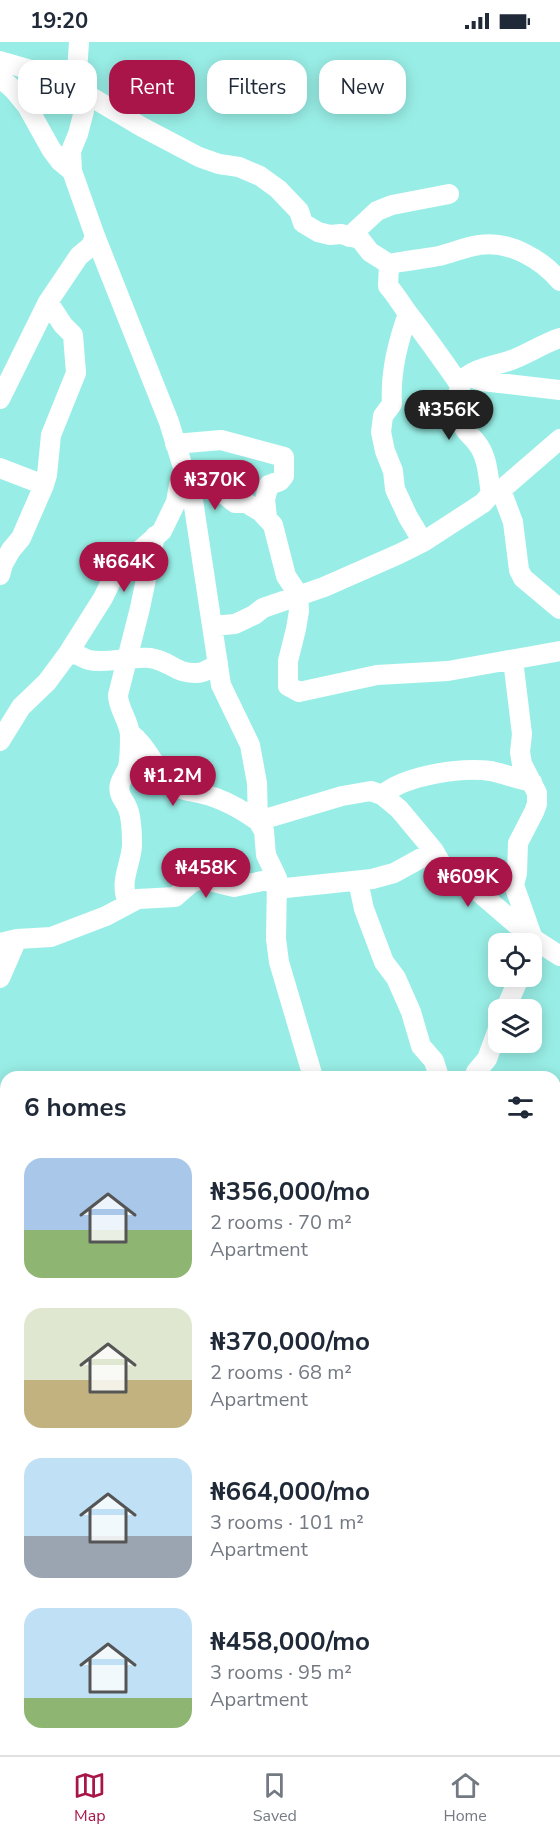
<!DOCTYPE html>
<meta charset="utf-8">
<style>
body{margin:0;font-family:"Nunito Sans",sans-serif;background:#f2f2f3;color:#1f2937;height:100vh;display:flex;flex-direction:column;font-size:22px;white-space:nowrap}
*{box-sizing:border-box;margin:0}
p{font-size:20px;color:#747a83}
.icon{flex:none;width:33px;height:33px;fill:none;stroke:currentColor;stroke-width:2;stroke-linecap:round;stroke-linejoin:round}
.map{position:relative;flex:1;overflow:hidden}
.panel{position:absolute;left:0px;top:1029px;width:561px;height:684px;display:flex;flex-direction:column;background:#fff;border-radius:18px 18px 0 0;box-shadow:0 3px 15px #0003}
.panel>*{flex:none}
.hud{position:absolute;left:18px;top:18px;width:525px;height:54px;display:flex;gap:12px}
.fabs{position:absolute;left:488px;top:891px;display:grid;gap:12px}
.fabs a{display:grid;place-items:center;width:54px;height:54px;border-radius:12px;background:#fff;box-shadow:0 3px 15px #0003;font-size:30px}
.price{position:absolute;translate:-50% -51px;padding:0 14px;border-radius:21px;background:#a91549;color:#fff;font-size:20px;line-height:39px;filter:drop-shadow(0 2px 3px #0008)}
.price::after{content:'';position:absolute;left:50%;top:36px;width:18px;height:14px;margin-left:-9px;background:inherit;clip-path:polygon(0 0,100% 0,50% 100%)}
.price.active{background:#222;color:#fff}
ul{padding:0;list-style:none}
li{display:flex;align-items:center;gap:18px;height:150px;padding:0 24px}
li span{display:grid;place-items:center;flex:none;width:168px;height:120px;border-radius:18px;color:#555}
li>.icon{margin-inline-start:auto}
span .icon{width:72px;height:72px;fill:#fffc;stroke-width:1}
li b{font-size:26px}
h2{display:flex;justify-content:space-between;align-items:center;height:72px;padding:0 24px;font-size:26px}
.pill{padding:0 21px;border-radius:18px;background:#fff;box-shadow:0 3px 15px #0003;font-size:21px;line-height:54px}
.pill.active{background:#a91549;color:#fff}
.status{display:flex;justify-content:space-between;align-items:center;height:42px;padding:0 30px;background:#fff;direction:ltr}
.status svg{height:16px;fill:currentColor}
.tab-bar{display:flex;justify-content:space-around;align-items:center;height:84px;border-top:2px solid #e0e1e3;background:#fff;font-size:16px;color:#747a83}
.tab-bar a{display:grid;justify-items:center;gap:3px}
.tab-bar .active{color:#a91549}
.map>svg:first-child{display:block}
</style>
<div class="status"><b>19:20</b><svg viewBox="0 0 49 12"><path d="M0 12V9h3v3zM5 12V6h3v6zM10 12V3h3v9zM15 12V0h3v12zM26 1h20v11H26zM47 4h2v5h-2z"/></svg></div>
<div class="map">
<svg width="560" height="1713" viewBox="0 0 560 1713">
<rect width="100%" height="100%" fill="#98eee6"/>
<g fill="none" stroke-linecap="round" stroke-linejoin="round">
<path stroke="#fff" stroke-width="20" d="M0,19l59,17 83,49 57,30 20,7 20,3 21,9 18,13 21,22 4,12 15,9 12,3 11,-1 19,5 10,13 19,12c16,-3 33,-5 50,-8 13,-3 26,-9 40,-11 30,-5 62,14 81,36
M0,36l13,11 14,17 24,43 9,12 12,10 23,65 74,186 24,78 28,185 29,60 7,38 1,38 6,10 2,24 11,23 -1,61 3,23 34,115
M72,129l-1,-20 7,-17 6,-23v-19l-7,-20 2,-30
M349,195l28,-26 15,-6 57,-11
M389,222l-1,22c9,10 14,20 22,30 18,23 34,46 50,69
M408,272c-11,30 -18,59 -16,90l-9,12 -2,16 4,19 8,20 2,18 13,28 15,25
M467,334l15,5 78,9
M0,357l48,-97 31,-46 12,-10 4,-10
M175,402l46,-4 63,17v19l-4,5 -11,4 -4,14 2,19
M0,426l44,17
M501,448l12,32 6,48 4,8 37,31
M491,452c-3,-18 -3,-38 -15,-52 -5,-7 -11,-10 -14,-18 -3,-7 -4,-15 -4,-23 -1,-35 32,-32 56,-42 16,-6 30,-16 46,-21
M0,533l3,-11 8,-14 10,-12 23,-53 3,-10 4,-40 25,-62 -3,-38 -10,-10 -15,-23
M212,584l23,-2 19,-9 9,-7 61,-21 75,-33 24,-12 60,-39 8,-9 10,-4 59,-51
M67,613c13,-2 12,2 22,5 17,4 42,-4 61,-2 21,3 25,16 47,15 8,0 15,-6 21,-9
M513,618l9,74 -2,18 2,12 15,29v11l-3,8 -16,31 -1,30 -3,12 18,51
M130,691c18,13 26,40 46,53 9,6 17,5 27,8 21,5 38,15 55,27l84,-25 29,-5 11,4 17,14 35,42 14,24 19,7 65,56 28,18
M0,699l21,-34 26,-25 20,-27 36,-57 13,-27 46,-40 14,-29 3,-17 5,-12 39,-2 2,24 10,8h11l15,9 12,13 13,51 12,18 1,17 -3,18 -8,32v25l11,6 78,-17 71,-4 112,-20
M382,753c24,-20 79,-28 109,-24 13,3 27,8 41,11
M358,839l6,28 20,53 12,16 15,34 10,34 13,15 5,16
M276,847l96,-10 22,-6 40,-22
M128,862c-9,-24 2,-36 4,-58 0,-11 0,-27 -4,-37 -2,-6 -7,-11 -8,-16 -3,-11 5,-17 8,-26 2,-9 2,-23 2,-32 -1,-15 -12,-26 -12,-40l22,-87 15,-72
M0,901l17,-4 34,-2 55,-21 32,-17 37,-2 16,-14 10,-4 33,8 43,-9
M0,936l17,-39
M505,968l15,-34
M474,1035l2,-5 11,-13 11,-30
M0,1473l6,3
M0,1518h6
M555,1681l5,14
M325,1707l7,6"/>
</g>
</svg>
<div class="fabs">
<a><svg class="icon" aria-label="locate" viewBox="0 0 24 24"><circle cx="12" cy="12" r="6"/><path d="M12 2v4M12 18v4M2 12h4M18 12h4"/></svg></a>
<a><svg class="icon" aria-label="layers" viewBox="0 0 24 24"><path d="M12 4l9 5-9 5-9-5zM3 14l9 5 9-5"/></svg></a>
</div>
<b class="price active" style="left:449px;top:399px">₦356K</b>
<b class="price" style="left:215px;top:469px">₦370K</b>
<b class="price" style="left:124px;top:551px">₦664K</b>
<b class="price" style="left:173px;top:765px">₦1.2M</b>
<b class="price" style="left:206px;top:857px">₦458K</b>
<b class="price" style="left:468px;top:866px">₦609K</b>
<div class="hud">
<a class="pill">Buy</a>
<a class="pill active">Rent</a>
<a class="pill">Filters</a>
<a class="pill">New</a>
</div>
<section class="panel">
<h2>6 homes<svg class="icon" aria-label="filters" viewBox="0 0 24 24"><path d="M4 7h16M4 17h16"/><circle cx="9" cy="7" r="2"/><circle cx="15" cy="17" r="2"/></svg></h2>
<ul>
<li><span style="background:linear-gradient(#a9c7e8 60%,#8fb573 0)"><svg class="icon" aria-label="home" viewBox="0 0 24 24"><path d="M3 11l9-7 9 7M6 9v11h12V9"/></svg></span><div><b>₦356,000/mo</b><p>2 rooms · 70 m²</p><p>Apartment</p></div></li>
<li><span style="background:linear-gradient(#dfe7d0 60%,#c2b280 0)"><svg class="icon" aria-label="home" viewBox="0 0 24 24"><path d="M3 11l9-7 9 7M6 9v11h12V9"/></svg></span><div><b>₦370,000/mo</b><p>2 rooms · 68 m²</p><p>Apartment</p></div></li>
<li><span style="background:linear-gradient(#bfe0f5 65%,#9aa5b1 0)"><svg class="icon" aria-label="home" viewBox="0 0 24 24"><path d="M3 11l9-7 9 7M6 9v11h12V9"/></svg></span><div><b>₦664,000/mo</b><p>3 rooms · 101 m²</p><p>Apartment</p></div></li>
<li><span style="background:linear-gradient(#bfe0f5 75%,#8fb573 0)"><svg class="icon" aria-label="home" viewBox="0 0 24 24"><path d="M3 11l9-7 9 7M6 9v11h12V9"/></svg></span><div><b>₦458,000/mo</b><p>3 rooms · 95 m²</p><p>Apartment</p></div></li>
</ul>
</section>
</div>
<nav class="tab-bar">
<a class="active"><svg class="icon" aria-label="map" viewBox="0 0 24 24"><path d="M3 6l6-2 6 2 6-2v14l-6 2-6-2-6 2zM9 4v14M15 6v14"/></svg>Map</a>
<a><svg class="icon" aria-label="saved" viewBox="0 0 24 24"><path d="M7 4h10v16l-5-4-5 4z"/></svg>Saved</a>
<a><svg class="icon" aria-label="home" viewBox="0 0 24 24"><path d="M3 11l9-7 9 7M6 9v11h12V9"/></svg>Home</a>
</nav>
